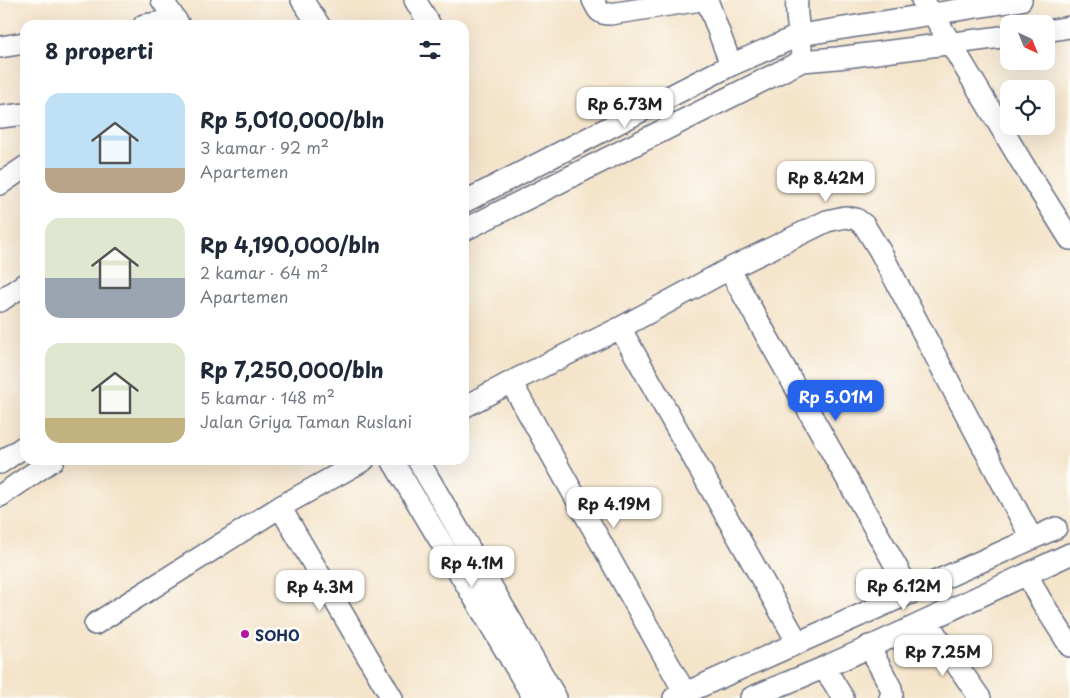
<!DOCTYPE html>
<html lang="id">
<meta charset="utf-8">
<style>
body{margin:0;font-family:"Playpen Sans",sans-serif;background:#f6f6f7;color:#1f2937;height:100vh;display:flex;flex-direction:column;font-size:19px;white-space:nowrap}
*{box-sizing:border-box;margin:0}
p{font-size:16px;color:#747a83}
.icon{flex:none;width:28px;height:28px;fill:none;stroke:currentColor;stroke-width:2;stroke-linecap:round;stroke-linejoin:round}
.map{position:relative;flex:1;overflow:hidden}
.sheet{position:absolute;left:20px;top:20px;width:449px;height:445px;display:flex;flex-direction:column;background:#fff;border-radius:15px;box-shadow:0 5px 20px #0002}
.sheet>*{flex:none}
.needle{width:32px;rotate:137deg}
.tools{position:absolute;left:1000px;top:15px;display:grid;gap:10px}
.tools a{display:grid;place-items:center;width:55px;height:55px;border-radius:10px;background:#fff;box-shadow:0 5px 20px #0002;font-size:25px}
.price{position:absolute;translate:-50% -42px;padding:0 11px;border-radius:10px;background:#fff;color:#222;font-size:16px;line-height:32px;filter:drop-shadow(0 1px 2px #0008)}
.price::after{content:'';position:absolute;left:50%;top:30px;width:15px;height:11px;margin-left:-8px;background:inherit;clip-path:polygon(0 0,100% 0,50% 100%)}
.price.current{background:#2563eb;color:#fff}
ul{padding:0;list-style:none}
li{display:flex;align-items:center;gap:15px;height:125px;padding:0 25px}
li span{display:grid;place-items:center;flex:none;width:140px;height:100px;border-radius:15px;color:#555}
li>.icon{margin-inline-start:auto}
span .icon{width:60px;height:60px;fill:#fffc;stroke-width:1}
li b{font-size:21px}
h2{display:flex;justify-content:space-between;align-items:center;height:60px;padding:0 25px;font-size:21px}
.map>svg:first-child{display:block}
</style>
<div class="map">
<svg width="1070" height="698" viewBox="0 0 1070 698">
<rect width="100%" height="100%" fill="#fdfcf7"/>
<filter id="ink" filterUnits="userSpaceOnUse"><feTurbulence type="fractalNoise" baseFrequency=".02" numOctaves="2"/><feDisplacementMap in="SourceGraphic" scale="10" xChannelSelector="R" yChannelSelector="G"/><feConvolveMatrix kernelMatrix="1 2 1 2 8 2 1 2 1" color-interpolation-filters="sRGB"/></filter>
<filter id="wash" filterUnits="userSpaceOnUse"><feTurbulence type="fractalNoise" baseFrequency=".0096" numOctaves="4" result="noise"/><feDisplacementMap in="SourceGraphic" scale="20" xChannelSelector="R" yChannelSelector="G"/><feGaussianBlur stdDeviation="1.12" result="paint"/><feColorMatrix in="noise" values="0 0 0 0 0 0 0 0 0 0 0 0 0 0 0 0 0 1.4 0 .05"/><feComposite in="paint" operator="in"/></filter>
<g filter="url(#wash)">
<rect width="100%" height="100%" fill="#f4e4ca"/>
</g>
<g filter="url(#ink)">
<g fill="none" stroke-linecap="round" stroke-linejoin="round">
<defs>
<path id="minor" d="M162,0l17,25
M302,0l17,25
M415,0l15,25
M593,0c5,9 5,14 17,14l91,-14
M707,0l24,65
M797,0c-2,16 3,32 4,48
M922,0l11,14 91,152 46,73
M144,25l31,-5
M1046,31l24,-4
M0,47l25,-4
M618,99l9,19
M0,117l25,-3
M0,184l25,-17
M464,202l267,-137 69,-30 221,-35
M464,230l338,-169 35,-3 172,-22
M729,269l182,324
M0,301l25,-17
M620,328l178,315
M511,382l174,311
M464,407l47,-25 109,-54 109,-59 98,-48 18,-4 11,2 8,6 16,26 152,288
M392,460l142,238
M418,460l138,238
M0,463l25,-17
M0,496l53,-36
M280,507l112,191
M1027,574l13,25 30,47
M927,621l9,14 44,63
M95,624l185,-117 84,-47
M869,646l22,42 1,6 -2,4
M823,668l9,12 11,18
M674,698l382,-170
M751,698c24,-11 49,-20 74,-31 82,-36 163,-75 245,-113"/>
</defs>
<use href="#minor" stroke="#676e84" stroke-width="24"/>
<use href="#minor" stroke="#fff" stroke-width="21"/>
</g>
</g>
<circle fill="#b5179e" stroke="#fdfcf7" stroke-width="2" cx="245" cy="634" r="5"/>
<g text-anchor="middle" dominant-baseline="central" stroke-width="5" stroke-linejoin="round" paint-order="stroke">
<g font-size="15" font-weight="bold" fill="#1b2f5e" stroke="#fdfcf7" text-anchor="start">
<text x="255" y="634">SOHO</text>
</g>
</g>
</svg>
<div class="tools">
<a><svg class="needle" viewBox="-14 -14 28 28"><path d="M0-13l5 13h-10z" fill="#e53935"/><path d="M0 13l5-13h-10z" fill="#747a83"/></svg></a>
<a><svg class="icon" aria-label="locate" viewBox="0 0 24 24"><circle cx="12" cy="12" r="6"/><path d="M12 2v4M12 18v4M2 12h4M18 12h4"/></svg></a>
</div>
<b class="price" style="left:625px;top:129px">Rp 6.73M</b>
<b class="price" style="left:826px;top:203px">Rp 8.42M</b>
<b class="price current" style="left:836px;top:422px">Rp 5.01M</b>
<b class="price" style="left:614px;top:529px">Rp 4.19M</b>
<b class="price" style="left:472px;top:588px">Rp 4.1M</b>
<b class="price" style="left:904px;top:611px">Rp 6.12M</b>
<b class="price" style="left:320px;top:612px">Rp 4.3M</b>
<b class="price" style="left:943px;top:677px">Rp 7.25M</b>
<section class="sheet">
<h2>8 properti<svg class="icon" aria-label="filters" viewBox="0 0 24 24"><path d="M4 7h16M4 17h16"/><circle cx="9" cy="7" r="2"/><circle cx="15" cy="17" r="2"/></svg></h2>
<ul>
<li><span style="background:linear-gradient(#bfe0f5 75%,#b9a48a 0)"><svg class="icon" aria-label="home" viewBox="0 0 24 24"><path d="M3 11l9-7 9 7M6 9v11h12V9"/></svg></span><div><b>Rp 5,010,000/bln</b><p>3 kamar · 92 m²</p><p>Apartemen</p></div></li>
<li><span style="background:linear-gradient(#dfe7d0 60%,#9aa5b1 0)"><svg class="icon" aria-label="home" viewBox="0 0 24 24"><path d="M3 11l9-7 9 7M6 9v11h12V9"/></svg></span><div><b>Rp 4,190,000/bln</b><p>2 kamar · 64 m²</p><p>Apartemen</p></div></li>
<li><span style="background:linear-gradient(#dfe7d0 75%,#c2b280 0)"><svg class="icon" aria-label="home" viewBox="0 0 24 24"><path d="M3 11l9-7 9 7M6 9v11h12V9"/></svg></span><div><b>Rp 7,250,000/bln</b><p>5 kamar · 148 m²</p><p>Jalan Griya Taman Ruslani</p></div></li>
</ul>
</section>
</div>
